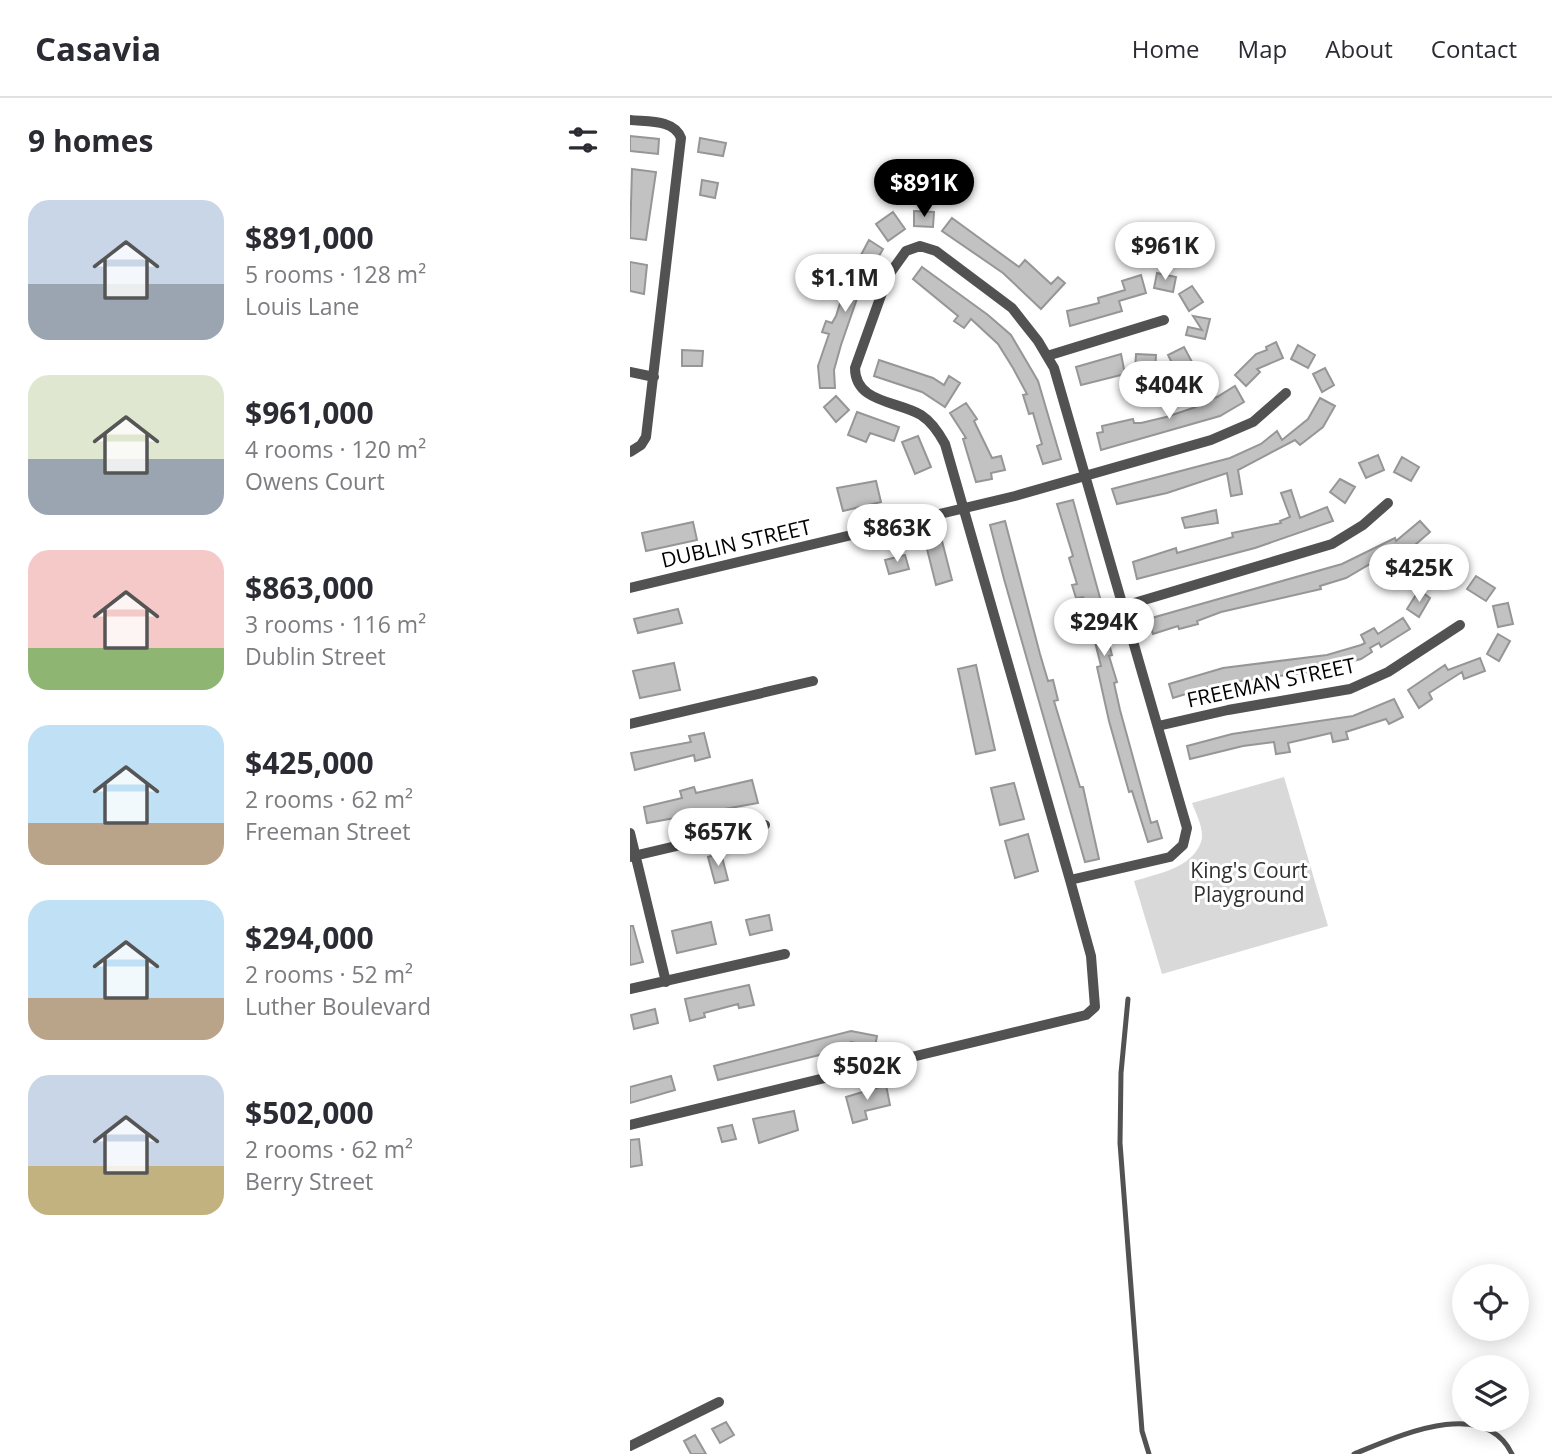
<!DOCTYPE html>
<meta charset="utf-8">
<style>
body{margin:0;font-family:"Open Sans",sans-serif;background:#f7f7f7;color:#2b2b33;height:100vh;display:flex;flex-direction:column;font-size:26px;white-space:nowrap}
*{box-sizing:border-box;margin:0}
p{font-size:23px;color:#7c7c81}
.icon{flex:none;width:38px;height:38px;fill:none;stroke:currentColor;stroke-width:2;stroke-linecap:round;stroke-linejoin:round}
.map{position:relative;flex:1;overflow:hidden}
.details{display:flex;flex-direction:column;background:#fff;width:630px}
.details>*{flex:none}
.controls{position:absolute;left:822px;top:1166px;display:grid;gap:14px}
.controls a{display:grid;place-items:center;width:77px;height:77px;border-radius:50%;background:#fff;box-shadow:0 4px 18px #0003;font-size:35px}
.price{position:absolute;translate:-50% -60px;padding:0 16px;border-radius:24px;background:#fff;color:#222;font-size:23px;line-height:46px;filter:drop-shadow(0 2px 4px #0008)}
.price::after{content:'';position:absolute;left:50%;top:42px;width:21px;height:16px;margin-left:-10px;background:inherit;clip-path:polygon(0 0,100% 0,50% 100%)}
.price.current{background:#000;color:#fff}
ul{padding:0;list-style:none}
li{display:flex;align-items:center;gap:21px;height:175px;padding:0 28px}
li span{display:grid;place-items:center;flex:none;width:196px;height:140px;border-radius:21px;color:#555}
li>.icon{margin-inline-start:auto}
span .icon{width:84px;height:84px;fill:#fffc;stroke-width:1}
li b{font-size:30px}
h2{display:flex;justify-content:space-between;align-items:center;height:84px;padding:0 28px;font-size:30px}
header{display:flex;align-items:center;gap:42px;box-sizing:border-box;height:98px;padding:0 35px;background:#fff;border-bottom:2px solid #e1e1e2}
header strong{font-size:33px}
nav{display:flex;gap:38px;margin-inline-start:auto;font-size:24px}
main{display:flex;flex:1;min-height:0}
.map>svg:first-child{display:block}
</style>
<header>
<strong>Casavia</strong>
<nav><a>Home</a><a>Map</a><a>About</a><a>Contact</a></nav>
</header>
<main>
<section class="details">
<h2>9 homes<svg class="icon" aria-label="filters" viewBox="0 0 24 24"><path d="M4 7h16M4 17h16"/><circle cx="9" cy="7" r="2"/><circle cx="15" cy="17" r="2"/></svg></h2>
<ul>
<li><span style="background:linear-gradient(#c9d6e8 60%,#9aa5b1 0)"><svg class="icon" aria-label="home" viewBox="0 0 24 24"><path d="M3 11l9-7 9 7M6 9v11h12V9"/></svg></span><div><b>$891,000</b><p>5 rooms · 128 m²</p><p>Louis Lane</p></div></li>
<li><span style="background:linear-gradient(#dfe7d0 60%,#9aa5b1 0)"><svg class="icon" aria-label="home" viewBox="0 0 24 24"><path d="M3 11l9-7 9 7M6 9v11h12V9"/></svg></span><div><b>$961,000</b><p>4 rooms · 120 m²</p><p>Owens Court</p></div></li>
<li><span style="background:linear-gradient(#f6c9c9 70%,#8fb573 0)"><svg class="icon" aria-label="home" viewBox="0 0 24 24"><path d="M3 11l9-7 9 7M6 9v11h12V9"/></svg></span><div><b>$863,000</b><p>3 rooms · 116 m²</p><p>Dublin Street</p></div></li>
<li><span style="background:linear-gradient(#bfe0f5 70%,#b9a48a 0)"><svg class="icon" aria-label="home" viewBox="0 0 24 24"><path d="M3 11l9-7 9 7M6 9v11h12V9"/></svg></span><div><b>$425,000</b><p>2 rooms · 62 m²</p><p>Freeman Street</p></div></li>
<li><span style="background:linear-gradient(#bfe0f5 70%,#b9a48a 0)"><svg class="icon" aria-label="home" viewBox="0 0 24 24"><path d="M3 11l9-7 9 7M6 9v11h12V9"/></svg></span><div><b>$294,000</b><p>2 rooms · 52 m²</p><p>Luther Boulevard</p></div></li>
<li><span style="background:linear-gradient(#c9d6e8 65%,#c2b280 0)"><svg class="icon" aria-label="home" viewBox="0 0 24 24"><path d="M3 11l9-7 9 7M6 9v11h12V9"/></svg></span><div><b>$502,000</b><p>2 rooms · 62 m²</p><p>Berry Street</p></div></li>
</ul>
</section>
<div class="map">
<svg width="922" height="1356" viewBox="0 0 922 1356">
<rect width="100%" height="100%" fill="#fff"/>
<path fill="#d9d9d9" d="M654,679l44,149 -166,48 -28,-93c23,-7 58,-13 67,-39 4,-12 -5,-28 -9,-39z"/>
<path fill="#c2c2c2" stroke="#969696" stroke-width="2" d="M0,38l29,3 -1,15 -28,-3z
M70,40l26,5 -3,13 -25,-4z
M2,71l24,3 -10,68 -16,-2z
M72,82l16,3 -3,15 -15,-3z
M284,113l20,1 -1,15 -19,-1z
M263,114l12,17 -17,12 -12,-17z
M322,120l67,49 6,-7 26,24 7,-7 7,6 -24,26 -38,-36 -61,-42z
M239,142l14,9 -23,41 -19,55 -7,25 1,18h-15l-2,-22 11,-32 -7,-2 4,-11 6,2 4,-7 11,-35z
M0,164l17,3 -3,29 -14,-3z
M292,169l66,48 23,20 27,46 23,78 -18,5 -6,-18 5,-2 -9,-31 -4,1 -6,-19 4,-1 -14,-26 -15,-24 -27,-25 -7,9 -10,-7 4,-5 -45,-37z
M527,175l19,4 -3,15 -19,-4z
M511,177l5,18 -27,8 3,10 -52,15 -3,-15 32,-8 -1,-5 27,-8 -3,-9z
M562,188l11,16 -14,9 -10,-17z
M563,218l17,3 -5,20 -19,-4 2,-8 14,3z
M646,244l7,16 -26,11 3,3 -14,14 -11,-11 21,-21 11,-4 -1,-3z
M668,247l17,10 -7,13 -17,-9z
M554,249l8,15 -16,9 -8,-16z
M52,252l21,1 -1,15h-20z
M491,256l4,20 -44,11 -5,-18z
M506,256l20,1 -1,16 -20,-1z
M249,262l54,18 11,7 5,-9 11,7 -15,24 -23,-15 -48,-16z
M695,270l9,17 -12,7 -9,-18z
M605,288l9,16 -24,14 -119,34 -4,-17 6,-1 -1,-6 31,-7 1,4h7l25,-6 30,-10 -2,-3 23,-7z
M206,298l13,14 -13,12 -12,-15z
M690,300l15,8 -12,21 -23,18 -5,-5 -57,30 4,24 -11,2 -4,-23 -60,20 -50,11 -5,-15 118,-31 31,-14 16,-13 5,9 26,-21z
M336,305l11,16 -3,2 18,37 9,-2 4,14 -14,3 1,6 -16,3 -13,-43 3,-1 -16,-25z
M227,314l42,15 -5,14 -24,-8 -4,9 -18,-7z
M288,338l13,31 -16,7 -13,-32z
M748,357l6,15 -18,8 -7,-15z
M772,359l17,10 -8,14 -17,-9z
M710,381l15,8 -10,16 -15,-11z
M246,383l5,21 -38,9 -6,-23z
M661,392l9,28 27,-11 6,14 -78,27 -118,31 -4,-17 43,-14 1,5 56,-16 -1,-4 49,-10 -1,-2 10,-4 -9,-24z
M443,402l34,123 -3,1 8,31 -3,1 8,26 -3,1 6,27 31,113 6,-2 5,17 -14,4 -16,-51 -3,1 -20,-71 -12,-54 4,-1 -16,-64 -2,-5 -7,1 -4,-13 5,-1 -8,-26 4,-2 -16,-52z
M586,412l2,13 -33,5 -3,-10z
M375,423l35,133 8,27 5,-1 5,20 -4,1 26,86h3l16,72 -14,3 -81,-283 -14,-54z
M790,423l10,11 -15,13 -31,16 -2,-4 -36,21 -26,8 1,3 -100,23 -24,9 1,3 -19,5 -1,-3 -25,8 -5,-15 194,-55 53,-26 1,3z
M63,424l4,18 -51,11 -4,-18z
M312,443l10,39 -16,5 -10,-40z
M275,457l4,14 -20,5 -4,-14z
M825,474l3,11 -21,4 -2,-11z
M846,478l19,12 -9,13 -19,-12z
M789,492l11,8 -11,19 -12,-8z
M878,505l5,21 -15,3 -5,-21z
M48,511l4,14 -44,10 -4,-14z
M773,520l7,11 -29,18 -2,-4 -9,5 2,4 -11,7 -52,13 -91,12 -45,14 -4,-14 54,-16 104,-13 34,-10 4,-2 -4,-8 13,-7 4,6z
M868,536l12,7 -11,20 -12,-7z
M850,560l5,13 -21,8 -2,-7 -33,21 3,6 -13,9 -11,-18 37,-25 3,5z
M44,565l6,27 -40,8 -7,-27z
M346,567l19,85 -19,4 -18,-85z
M764,601l9,18 -14,7 -3,-5 -40,13 2,7 -15,3 -2,-9 -43,10 2,9 -14,2 -2,-12 -31,4 -53,13 -3,-13 45,-12 121,-18z
M74,635l6,24 -15,4 -1,-6 -59,15 -4,-17 60,-11 -2,-6z
M122,682l6,23 -111,20 -3,-16 38,-9 -2,-7 14,-4 2,6z
M384,685l10,36 -24,6 -9,-37z
M398,736l10,37 -23,7 -10,-37z
M91,755l7,27 -13,3 -7,-26z
M139,817l3,15 -22,5 -4,-15z
M81,824l5,22 -39,9 -5,-22z
M0,828h3l10,36 -13,3z
M119,887l5,20 -15,3 -1,-4 -34,9 1,4 -15,4 -5,-22z
M25,911l3,14 -24,6 -3,-14z
M221,933l26,5 -2,11 -24,-5 1,5 -134,33 -4,-14z
M41,978l4,14 -45,13v-16z
M256,987l4,20 -25,6 2,8 -14,4 -7,-26z
M164,1013l4,19 -39,13 -6,-24z
M102,1027l4,14 -14,3 -4,-14z
M9,1041l3,26 -12,2v-27z
M96,1324l8,13 -14,8 -8,-14z
M65,1337l11,19h-15l-7,-13z"/>
<g fill="none" stroke-linecap="round" stroke-linejoin="round">
<path stroke="#525252" stroke-width="5" d="M498,901l-7,74 -1,70 22,288 7,23
M724,1356c45,-18 130,-58 158,0"/>
<path stroke="#525252" stroke-width="10" d="M0,22c17,2 44,-1 51,18l-35,299 -5,8 -11,7
M417,258l117,-36
M0,274l24,5
M0,490l385,-92 196,-56 42,-18 33,-29
M494,508l208,-62 31,-19 25,-22
M0,626l183,-43
M528,628l70,-16 122,-21 38,-17 72,-47
M0,735l36,149
M0,759l135,-32
M0,891l155,-35
M0,1027l456,-110 9,-8 -4,-51 -21,-76 -125,-436c-6,-11 -13,-22 -24,-29 -23,-14 -66,-12 -66,-47l33,-92 18,-25 14,-5 16,5 76,57 26,33 16,27 133,460 -4,17 -13,12 -100,23
M0,1348l89,-44"/>
</g>
<g text-anchor="middle" dominant-baseline="central" stroke-width="6" stroke-linejoin="round" paint-order="stroke">
<g font-size="21" fill="#000" stroke="#fff">
<text transform="translate(106 445) rotate(-13)">DUBLIN STREET</text>
<text transform="translate(641 584) rotate(-12)">FREEMAN STREET</text>
</g>
<g font-size="21" fill="#303030" stroke="#fff">
<text x="619" y="772">King's Court<tspan x="619" dy="24">Playground</tspan></text>
</g>
</g>
</svg>
<div class="controls">
<a><svg class="icon" aria-label="locate" viewBox="0 0 24 24"><circle cx="12" cy="12" r="6"/><path d="M12 2v4M12 18v4M2 12h4M18 12h4"/></svg></a>
<a><svg class="icon" aria-label="layers" viewBox="0 0 24 24"><path d="M12 4l9 5-9 5-9-5zM3 14l9 5 9-5"/></svg></a>
</div>
<b class="price current" style="left:294px;top:121px">$891K</b>
<b class="price" style="left:535px;top:184px">$961K</b>
<b class="price" style="left:215px;top:216px">$1.1M</b>
<b class="price" style="left:539px;top:323px">$404K</b>
<b class="price" style="left:267px;top:466px">$863K</b>
<b class="price" style="left:789px;top:506px">$425K</b>
<b class="price" style="left:474px;top:560px">$294K</b>
<b class="price" style="left:88px;top:770px">$657K</b>
<b class="price" style="left:237px;top:1004px">$502K</b>
</div>
</main>
